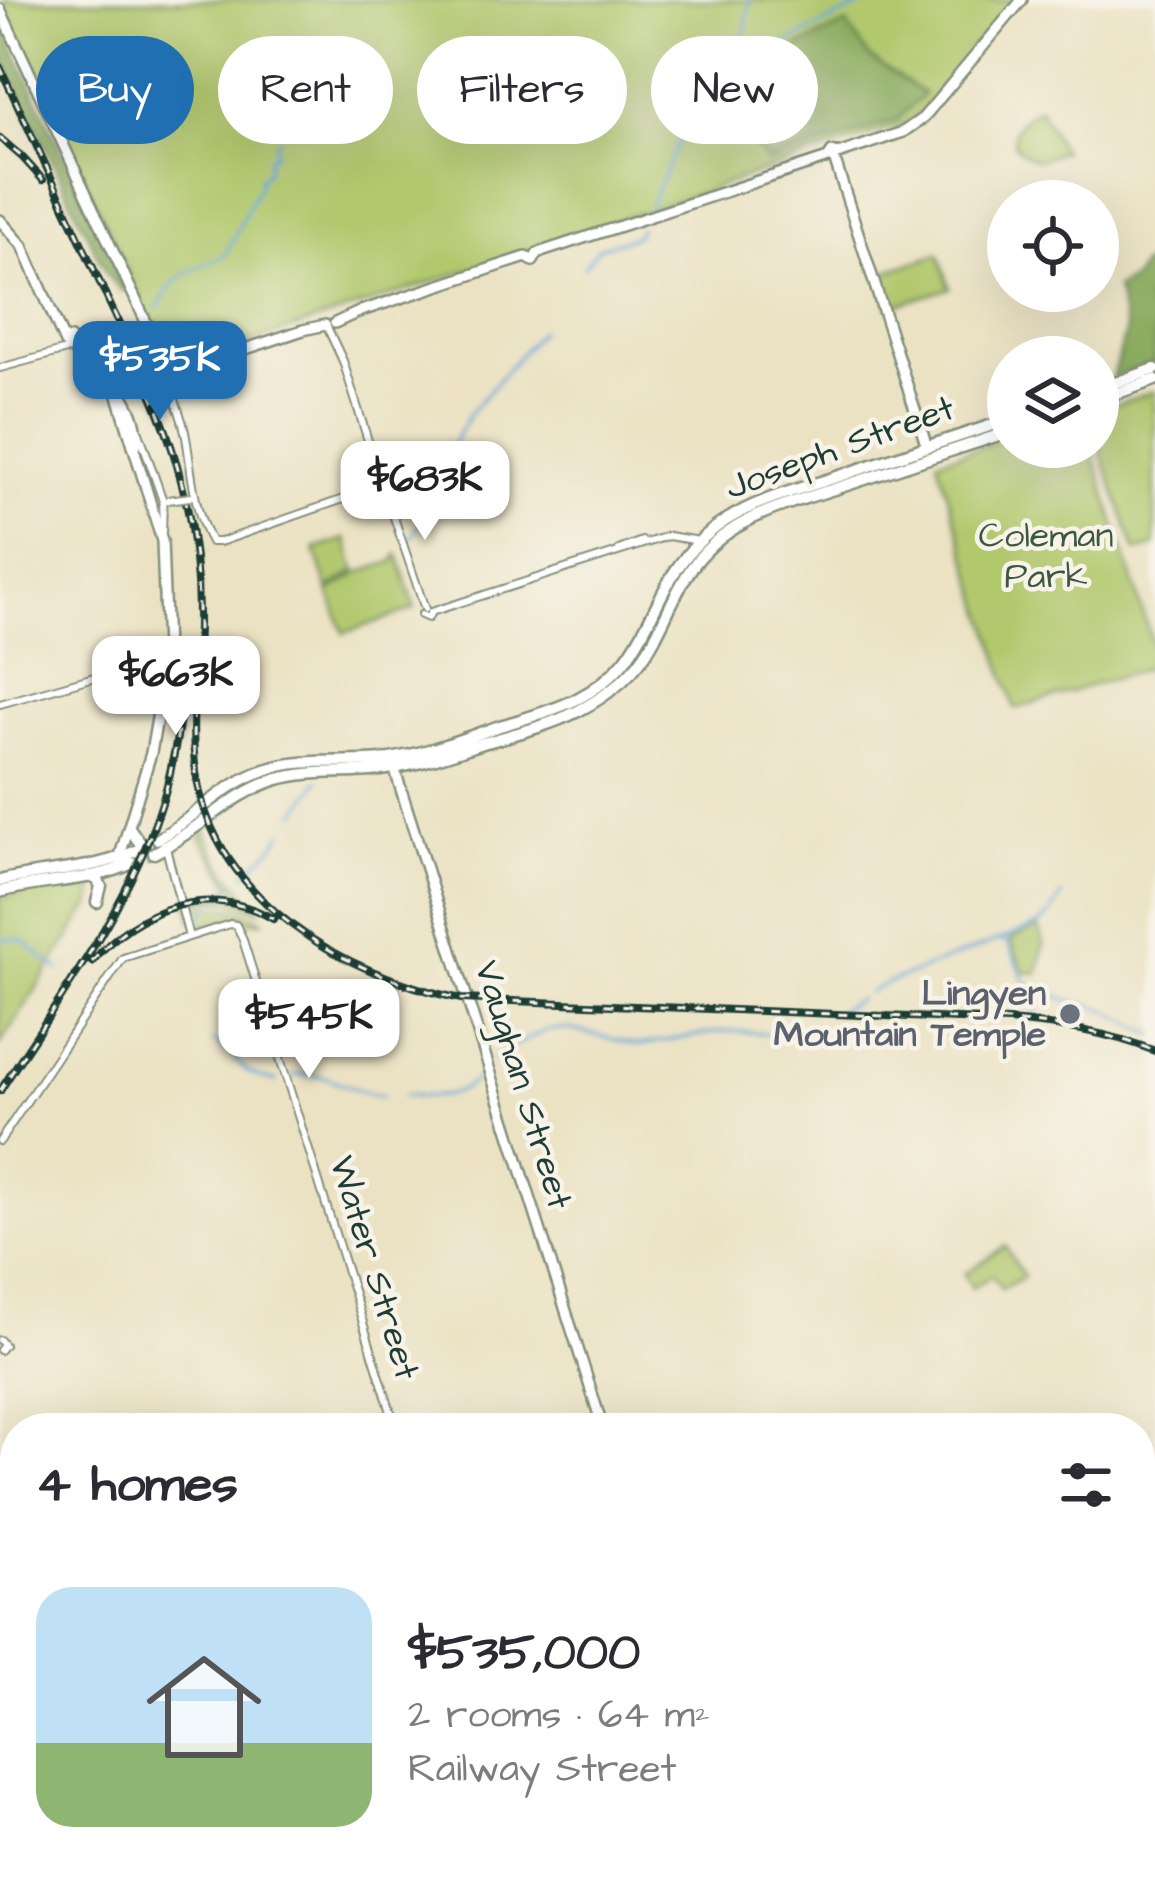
<!DOCTYPE html>
<meta charset="utf-8">
<style>
body{margin:0;font-family:"Architects Daughter",sans-serif;background:#f2f2f3;color:#2b2b33;height:100vh;display:flex;flex-direction:column;font-size:45px;white-space:nowrap}
*{box-sizing:border-box;margin:0}
p{font-size:39px;color:#7c7c81}
.icon{flex:none;width:66px;height:66px;fill:none;stroke:currentColor;stroke-width:2;stroke-linecap:round;stroke-linejoin:round}
.map{position:relative;flex:1;overflow:hidden}
.panel{position:absolute;left:0px;top:1413px;width:1155px;height:471px;display:flex;flex-direction:column;background:#fff;border-radius:48px 48px 0 0;box-shadow:0 12px 48px #0002}
.panel>*{flex:none}
.top-card{position:absolute;left:36px;top:36px;width:1083px;height:108px;display:flex;gap:24px}
.controls{position:absolute;left:987px;top:180px;display:grid;gap:24px}
.controls a{display:grid;place-items:center;width:132px;height:132px;border-radius:50%;background:#fff;box-shadow:0 12px 48px #0002;font-size:60px}
.price{position:absolute;translate:-50% -102px;padding:0 27px;border-radius:24px;background:#fff;color:#222;font-size:39px;line-height:78px;filter:drop-shadow(0 3px 6px #0008)}
.price::after{content:'';position:absolute;left:50%;top:72px;width:36px;height:27px;margin-left:-18px;background:inherit;clip-path:polygon(0 0,100% 0,50% 100%)}
.price.on{background:#1f6fb2;color:#fff}
ul{padding:0;list-style:none}
li{display:flex;align-items:center;gap:36px;height:300px;padding:0 36px}
li span{display:grid;place-items:center;flex:none;width:336px;height:240px;border-radius:36px;color:#555}
li>.icon{margin-inline-start:auto}
span .icon{width:144px;height:144px;fill:#fffc;stroke-width:1}
li b{font-size:51px}
h2{display:flex;justify-content:space-between;align-items:center;height:144px;padding:0 36px;font-size:51px}
.pill{padding:0 42px;border-radius:54px;background:#fff;box-shadow:0 12px 48px #0002;font-size:42px;line-height:108px}
.pill.on{background:#1f6fb2;color:#fff}
.map>svg:first-child{display:block}
</style>
<div class="map">
<svg width="1155" height="1882" viewBox="0 0 1155 1882">
<rect width="100%" height="100%" fill="#f7f3e8"/>
<filter id="ink" filterUnits="userSpaceOnUse"><feTurbulence type="fractalNoise" baseFrequency=".00833" numOctaves="2"/><feDisplacementMap in="SourceGraphic" scale="24" xChannelSelector="R" yChannelSelector="G"/><feConvolveMatrix kernelMatrix="1 2 1 2 8 2 1 2 1" color-interpolation-filters="sRGB"/></filter>
<filter id="wash" filterUnits="userSpaceOnUse"><feTurbulence type="fractalNoise" baseFrequency=".004" numOctaves="4" result="noise"/><feDisplacementMap in="SourceGraphic" scale="48" xChannelSelector="R" yChannelSelector="G"/><feGaussianBlur stdDeviation="2.7" result="paint"/><feColorMatrix in="noise" values="0 0 0 0 0 0 0 0 0 0 0 0 0 0 0 0 0 1.4 0 .05"/><feComposite in="paint" operator="in"/></filter>
<g filter="url(#wash)">
<rect width="100%" height="100%" fill="#ebe2c3"/>
<path fill="#b1c86d" stroke="#688250" stroke-width="3" d="M3,0h1010l-92,112 -16,12 -715,239 -11,-4 -18,-15z
M1039,108l23,43 -25,9c-36,-12 -27,-38 2,-52z
M939,254l11,34 -60,19 -11,-33z
M1155,391v155l-19,6 -38,-109v-33z
M1008,438v9h83l64,205v14l-140,43 -78,-249z
M346,539l10,32 -28,18 -13,-40z
M398,554l17,55 -71,24 -15,-41 32,-20 32,-10z
M206,831c10,31 32,55 54,79l-33,-10 -37,1v4l46,4 29,12 -20,1 -1,-5c-19,-3 -35,11 -52,4l-5,-23 33,-3 12,-9 -32,-50z
M79,880l11,3 4,10 -3,11 -91,141v-147z
M1039,927l5,17 -6,29 -14,-1 -14,-33z
M1005,1246l19,31 -23,12 -9,-14 -20,13 -8,-14z"/>
<path fill="#8cac60" stroke="#56744a" stroke-width="3" d="M0,19l126,271 -4,1 -15,-16 -107,-223z
M847,24l23,34 54,36 -27,26 -130,43 -26,-36 34,-69z
M1142,264l13,4v31h-7l1,11 6,3v50l-43,15 14,-48 -10,-42 18,-9z"/>
<g fill="none" stroke-linecap="round" stroke-linejoin="round">
<path stroke="#61a6d7" stroke-width="3" d="M736,68l5,-10 9,-58
M259,186l1,-8 8,-7v-12l7,-6 1,-11 4,-3
M648,210l44,-97 22,-34 159,-79
M584,267l14,-19 38,-12 4,-9
M158,308c18,-39 35,-35 67,-53l32,-66
M411,538l22,-34 15,-51 22,-40 70,-82
M297,813l22,-33
M245,874l28,-27 10,-14
M223,896l11,-12
M193,922l15,-13
M0,939l22,1 37,30
M1002,941l6,2 17,38 12,10 69,19 49,25
M1026,984l13,32
M868,993l19,-10 152,-58 12,-11 11,-19
M838,1011l21,-12
M213,1041c30,16 24,36 64,40
M495,1061l12,-12 40,-19 22,-1 70,16 86,-14 72,4 15,-5
M292,1076c32,-8 59,17 91,20
M404,1095c32,2 48,6 74,-17"/>
</g>
</g>
<g filter="url(#ink)">
<g fill="none" stroke-linecap="round" stroke-linejoin="round">
<path stroke="#c2c1a6" stroke-width="10" stroke-dasharray="10 5" stroke-linecap="butt" d="M132,863l22,-10"/>
<defs>
<path id="minor" d="M327,327l16,34 38,121
M0,368l70,-19
M169,381c5,19 14,37 17,56 6,35 7,72 25,105h9
M139,432l24,69 -1,32
M385,491l40,118
M220,542l158,-55
M619,550l23,-9
M421,615l7,3 3,-6 237,-76 26,4
M0,704l164,-47
M166,848l23,89
M0,1141l123,-183 107,-34 6,1 6,12 154,491
M0,1340l4,5 -4,5
M556,1869l4,13
M291,1882l37,-13"/>
<path id="major" d="M0,9l155,332 11,28 -4,6 7,4
M835,161l92,286
M0,220l23,26 42,97
M335,323l26,-12 165,-54 7,4 5,-8 290,-95 4,-6 6,2 65,-22 20,-14 99,-118
M70,339l5,5 -5,5 -5,-6z
M72,348c32,17 73,62 63,101
M173,373l130,-43 22,-5
M116,389l46,152 4,109 -1,22 -14,81 -32,106
M393,764l210,664
M1140,1601l15,-5
M916,1869l4,13"/>
<path id="highway" d="M1098,389l57,-20
M1098,400l57,-20
M130,829l10,14
M158,839c38,-22 65,-55 107,-69 38,-13 79,-6 118,-10 39,-5 77,-20 114,-33 26,-8 53,-15 78,-27 80,-40 70,-109 128,-162 39,-36 91,-47 140,-63 55,-19 110,-37 165,-55
M154,853c43,-21 77,-60 124,-74 35,-10 73,-4 109,-10 32,-4 64,-16 96,-26 32,-9 65,-17 95,-32 29,-15 57,-37 73,-66 20,-35 30,-73 61,-100 39,-35 93,-46 141,-62 52,-17 103,-34 155,-51
M89,876l8,3 4,7 -4,16
M0,881c46,-12 95,-10 138,-31
M0,892c43,-13 92,-9 132,-29"/>
</defs>
<use href="#minor" stroke="#85907c" stroke-width="10"/>
<use href="#major" stroke="#85907c" stroke-width="14"/>
<use href="#highway" stroke="#85907c" stroke-width="15"/>
<use href="#minor" stroke="#fff" stroke-width="6"/>
<use href="#major" stroke="#fff" stroke-width="9"/>
<use href="#highway" stroke="#fff" stroke-width="10"/>
<defs>
<path id="rail" d="M0,67c36,77 72,154 107,231 26,55 53,108 70,167 15,53 22,107 21,161 -1,48 -9,98 -2,146 18,129 149,203 265,227l547,22c51,4 100,11 147,30
M0,138l23,20 20,22
M92,962c44,-54 118,-80 181,-43
M0,1091c57,-90 124,-177 159,-279 12,-34 18,-72 23,-108"/>
</defs>
<use href="#rail" stroke="#1f3d34" stroke-width="8"/>
<use href="#rail" stroke="#f7f3e8" stroke-width="3" stroke-dasharray="9" stroke-linecap="butt"/>
<defs>
<path id="minor-bridge" d="M168,500l22,-3"/>
</defs>
<use href="#minor-bridge" stroke="#85907c" stroke-width="10" stroke-linecap="butt"/>
<use href="#minor-bridge" stroke="#fff" stroke-width="6"/>
</g>
</g>
<circle fill="#6b7280" stroke="#f7f3e8" stroke-width="4.5" cx="1070" cy="1014" r="12"/>
<g text-anchor="middle" dominant-baseline="central" stroke-width="9" stroke-linejoin="round" paint-order="stroke">
<g font-size="36" fill="#1f3d34" stroke="#f7f3e8">
<text transform="translate(840 448) rotate(-20)">Joseph Street</text>
<text transform="translate(523 1085) rotate(73)">Vaughan Street</text>
<text transform="translate(374 1268) rotate(73)">Water Street</text>
</g>
<g font-size="36" fill="#3c593f" stroke="#f7f3e8">
<text x="1046" y="535">Coleman<tspan x="1046" dy="41">Park</tspan></text>
</g>
<g font-size="36" font-weight="bold" fill="#5b616d" stroke="#f7f3e8" text-anchor="end">
<text x="1046" y="993">Lingyen<tspan x="1046" dy="41">Mountain Temple</tspan></text>
</g>
</g>
</svg>
<div class="controls">
<a><svg class="icon" aria-label="locate" viewBox="0 0 24 24"><circle cx="12" cy="12" r="6"/><path d="M12 2v4M12 18v4M2 12h4M18 12h4"/></svg></a>
<a><svg class="icon" aria-label="layers" viewBox="0 0 24 24"><path d="M12 4l9 5-9 5-9-5zM3 14l9 5 9-5"/></svg></a>
</div>
<b class="price on" style="left:160px;top:423px">$535K</b>
<b class="price" style="left:425px;top:543px">$683K</b>
<b class="price" style="left:176px;top:738px">$663K</b>
<b class="price" style="left:309px;top:1081px">$545K</b>
<div class="top-card">
<a class="pill on">Buy</a>
<a class="pill">Rent</a>
<a class="pill">Filters</a>
<a class="pill">New</a>
</div>
<section class="panel">
<h2>4 homes<svg class="icon" aria-label="filters" viewBox="0 0 24 24"><path d="M4 7h16M4 17h16"/><circle cx="9" cy="7" r="2"/><circle cx="15" cy="17" r="2"/></svg></h2>
<ul>
<li><span style="background:linear-gradient(#bfe0f5 65%,#8fb573 0)"><svg class="icon" aria-label="home" viewBox="0 0 24 24"><path d="M3 11l9-7 9 7M6 9v11h12V9"/></svg></span><div><b>$535,000</b><p>2 rooms · 64 m²</p><p>Railway Street</p></div></li>
</ul>
</section>
</div>
